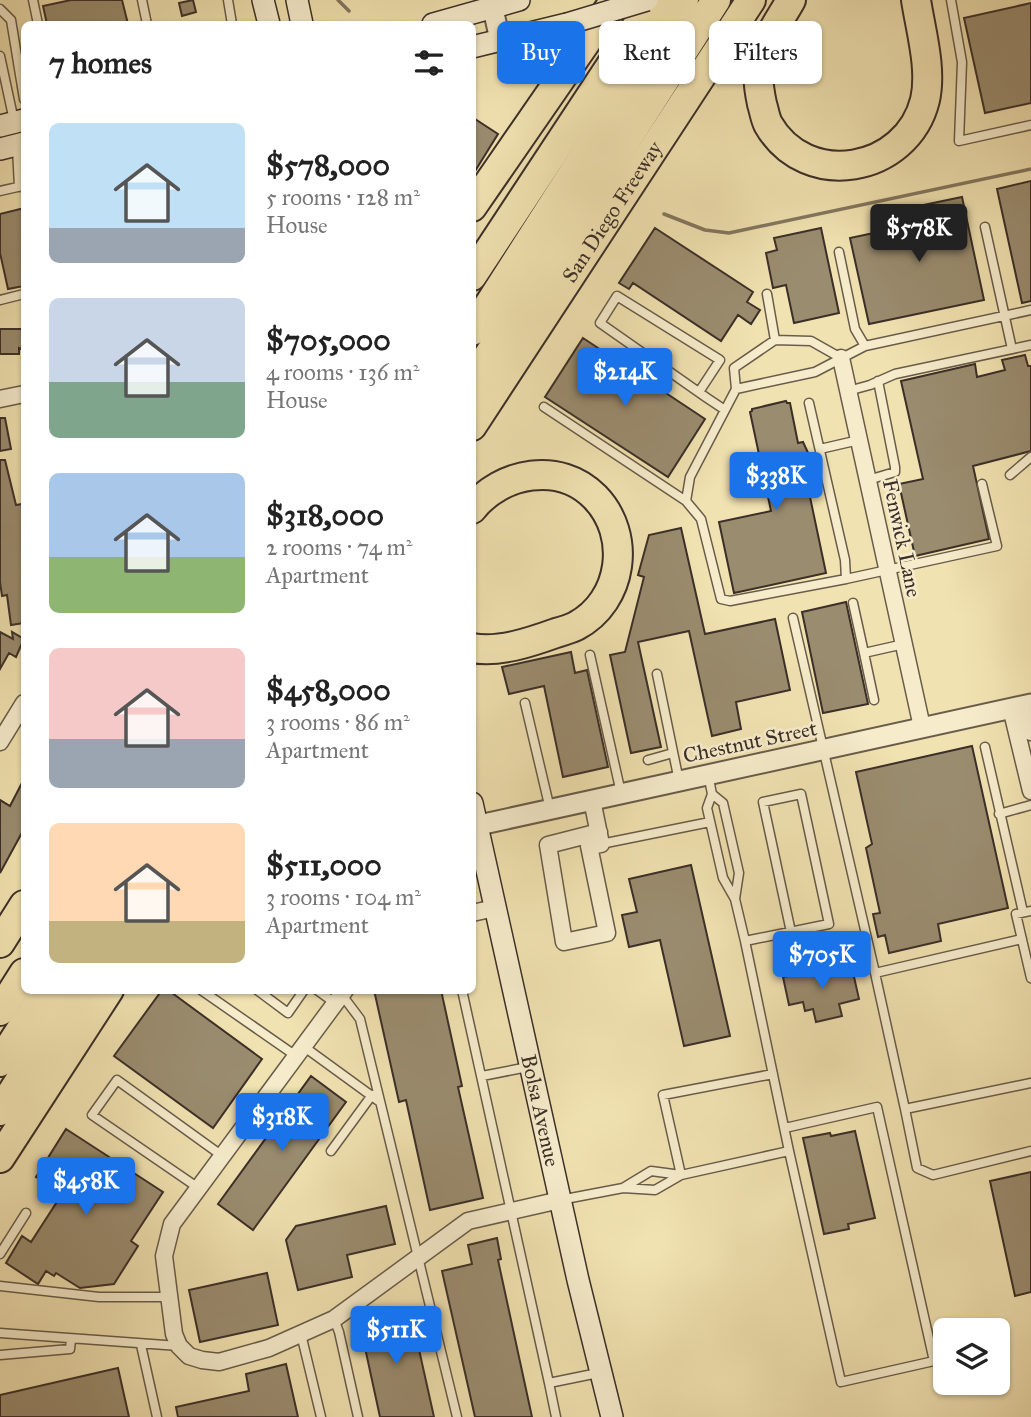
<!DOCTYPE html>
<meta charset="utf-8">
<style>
body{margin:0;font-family:"IM FELL Great Primer",serif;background:#f6f6f6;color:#222;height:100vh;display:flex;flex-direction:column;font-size:26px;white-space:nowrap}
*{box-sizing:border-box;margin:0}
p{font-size:23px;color:#767676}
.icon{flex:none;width:38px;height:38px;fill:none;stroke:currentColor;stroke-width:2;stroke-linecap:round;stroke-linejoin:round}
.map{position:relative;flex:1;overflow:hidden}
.panel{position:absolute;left:21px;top:21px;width:455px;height:973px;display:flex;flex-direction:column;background:#fff;border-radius:10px;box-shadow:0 2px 5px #0004}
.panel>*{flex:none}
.guide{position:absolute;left:497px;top:21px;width:429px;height:63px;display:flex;gap:14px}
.fabs{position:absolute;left:933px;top:1318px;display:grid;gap:14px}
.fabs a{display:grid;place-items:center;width:77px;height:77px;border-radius:10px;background:#fff;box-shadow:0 2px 5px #0004;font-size:35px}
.price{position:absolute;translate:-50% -60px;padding:0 16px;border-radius:7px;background:#1a73e8;color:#fff;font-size:23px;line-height:46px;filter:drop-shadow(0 2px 4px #0008)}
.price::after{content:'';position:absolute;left:50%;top:42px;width:21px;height:16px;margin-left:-10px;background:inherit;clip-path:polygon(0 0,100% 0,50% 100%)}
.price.selected{background:#222;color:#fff}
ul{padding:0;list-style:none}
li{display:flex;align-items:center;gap:21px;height:175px;padding:0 28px}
li span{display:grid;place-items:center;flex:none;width:196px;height:140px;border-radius:10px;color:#555}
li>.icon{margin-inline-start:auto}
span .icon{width:84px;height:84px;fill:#fffc;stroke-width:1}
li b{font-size:30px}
h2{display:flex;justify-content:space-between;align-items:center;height:84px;padding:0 28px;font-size:30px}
.chip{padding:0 24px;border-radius:10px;background:#fff;box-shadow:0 2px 5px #0004;font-size:24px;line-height:63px}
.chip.selected{background:#1a73e8;color:#fff}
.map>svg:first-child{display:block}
</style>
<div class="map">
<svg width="1031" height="1417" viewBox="0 0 1031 1417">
<rect width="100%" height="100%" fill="#f1e2b1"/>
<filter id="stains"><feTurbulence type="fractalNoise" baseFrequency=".00286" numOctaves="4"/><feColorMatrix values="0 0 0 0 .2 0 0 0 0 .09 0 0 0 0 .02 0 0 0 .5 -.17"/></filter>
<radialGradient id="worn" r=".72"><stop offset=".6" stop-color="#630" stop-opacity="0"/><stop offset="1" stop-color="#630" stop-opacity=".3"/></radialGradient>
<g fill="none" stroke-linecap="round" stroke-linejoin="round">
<path stroke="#83765e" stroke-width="3.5" d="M338,0l11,11
M664,214l41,16 24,3 302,-64"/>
</g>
<path fill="#9a8c6f" stroke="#3b2f28" stroke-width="2" d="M71,0h51l6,24h-81l-4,-18z
M193,0l3,12 -14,4 -3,-13z
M1031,3v100l-46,10 -21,-95z
M472,117l26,17 -26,42z
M1031,181v120l-9,2 -25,-114z
M962,197l22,103 -115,24 -19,-86 57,-12 -3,-17z
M24,208v78l-16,3 -8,-36v-39z
M655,228l98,64 -6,10 13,8 -9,14 -13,-9 -17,26 -88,-58 -4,6 -10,-6z
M821,228l18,85 -45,10 -8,-38 -13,3 -7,-35 11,-3 -3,-12z
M0,329h24v21l-5,-2v6h-19z
M583,338l122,81 -37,58 -123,-80z
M1025,355l3,11h3v85l-58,15 16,73 -74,17 -16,-72 24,-5 -22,-98 74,-17 2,13 28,-7 -3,-10z
M786,401l1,2h3l8,40 5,-1 7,15 -8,2 24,114 -92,20 -15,-71 52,-11 -21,-99 2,-1v-2z
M0,418h5l6,31 -11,2z
M0,460h5l11,45 6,-1 2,13v106l-13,2 -4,-30 -5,1 -2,-14z
M681,528l24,106 70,-15 15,71 -54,12 5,27 -29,7 -23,-105 -51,11 23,105 -30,6 -21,-98 15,-3 19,-75 -6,-2 11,-40z
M846,602l22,102 -45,9 -21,-101z
M0,632l13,7 -1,-7 12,7 -8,18 -7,-4 -9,16z
M571,652l4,21 12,-3 21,97 -45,10 -19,-91 -35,8 -7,-27z
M972,746l36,162 -70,16 3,17 -52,12 -4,-18 -7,2 -5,-23 7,-1 -14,-65 6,-4 -16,-72z
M24,779v50l-24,44v-73l10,6z
M691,865l39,171 -46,10 -24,-106 -31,7 -7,-32 15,-3 -8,-33z
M841,965l2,5 9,-2 7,31 -20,5 3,12 -26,6 -3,-13 -8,2 -2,-9 -14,3 -6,-28z
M162,990h6l94,69 -49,69 -99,-72z
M374,990h67l21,96 -4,1 25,111 -53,12 -24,-110 -7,2z
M311,1076l35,26 -93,128 -35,-26z
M66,1129l97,63 -32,49 7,5 -24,38 -34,4 -24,-15 -2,3 -8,-5 -8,13 -32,-21 16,-27 9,6 31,-48 -26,-17z
M855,1131l20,87 -27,6 1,5 -25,5 -21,-96 27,-5 1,3z
M1031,1172v120l-16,4 -25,-115z
M386,1206l9,38 -48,11 5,22 -54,13 -12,-50 10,-14z
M497,1238l4,21 -3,1 34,157h-57l-33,-146 30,-7 -4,-19z
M267,1273l11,52 -78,17 -11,-52z
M410,1309l24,108h-54l-21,-97z
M286,1364l12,53h-120l-2,-10 73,-16 -3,-17z
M118,1368l11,49h-129v-22z"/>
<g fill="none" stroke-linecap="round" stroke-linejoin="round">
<defs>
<path id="service" d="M33,0l5,24
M142,0l5,24
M228,0l4,24
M951,0l11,62 -3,79 72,-16
M0,9l11,11 13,79
M0,56l14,65
M17,148l2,39
M0,191l22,-5
M985,227l27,122
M839,252l16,77 10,17
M767,294l8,46
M0,300l24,-6
M736,389l-2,-21 41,-28 36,1 30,17
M848,391l22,-6 25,-11 136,-29
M699,392l21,-32 -103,-64 -17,27 107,75 18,12
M809,403l36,157 1,19 -116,22 -9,-2 -20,-80 -15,-18 4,-24 46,-88 79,-17 50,-26 166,-36
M544,407l142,94
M820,449l39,-9
M1010,475l21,-18
M868,480l27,-8v-5l-17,-86
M846,579l151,-33 -15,-62
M853,603l11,50
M793,618l82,355
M590,655l31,138
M657,674l22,107
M874,700l-10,-47 40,-9
M525,703l25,106
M985,747l38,165
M648,760l25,-7
M708,774l4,20 -5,14 16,70 12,21 10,42 44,210 52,231 93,-21 -57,-254 -92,21
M712,794l11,9 16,70 -4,26
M999,814l32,-9
M601,844l109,-22
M1031,911l-15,3 15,64
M1022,939l-147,34 30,136 126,-26
M745,941l84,-17 -28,-130 -38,8 28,130
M201,990l95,66
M257,990l31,23 16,-23
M317,990l18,13
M462,990l87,393
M342,995l18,24 97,398
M303,1046l77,56
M482,1076l46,-9
M905,1109l12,59 16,7 98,-24
M331,1151l41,-56
M681,1175l-18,-80 110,-21
M197,1187l-105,-72 25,-35 104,75
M623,1188l28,-17 30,4
M560,1200l63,-12 32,2 26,-15 108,-24
M0,1254l26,-41
M0,1286l99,11h70
M334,1319l5,13 19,85
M0,1333l179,13
M301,1334l20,83
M141,1345l16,72
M0,1355l70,-6 1,-10
M556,1417l-7,-34 49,-10"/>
<path id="minor" d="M841,358l81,369
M0,399l24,-5
M1025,705l6,27
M1011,708l20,83
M0,742l24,-39
M592,800l9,44 -12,2 18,87 -43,9 -16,-97 51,-13
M472,913l23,-5
M345,990l-173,234 -8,32 10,78 5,12 10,10 13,4 17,2 50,-14 65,-29 134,-98 92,-21"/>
<path id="tertiary" d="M491,0l9,40
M479,825l552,-121"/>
<g id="secondary">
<path d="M263,0l6,24"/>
<path d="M297,0l5,24"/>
<path d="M433,24l86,-24"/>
<path d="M472,47l95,-23"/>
<path d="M0,126l24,-6"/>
<path d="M0,149l24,-6"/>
<path id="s1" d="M472,803l106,477 34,137"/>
</g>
<g id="motorway">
<path d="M791,0c-10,18 -24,37 -30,56 -5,14 -2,34 1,48 2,6 3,14 6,20 38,67 139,49 157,-24 7,-31 -4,-68 -9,-100"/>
<path d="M472,207l143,-207"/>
<path d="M472,276l182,-276"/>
<path d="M472,331l212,-331"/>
<path d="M472,381l244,-381"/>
<path id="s2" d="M472,426l279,-426"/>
<path d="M472,509c29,-37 88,-48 123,-12 37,38 28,104 -19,129 -6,3 -13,5 -20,7 -25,9 -57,20 -84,15"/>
<path d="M0,943l24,-38"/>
<path d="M0,1011l24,-38"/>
<path d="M0,1062l46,-72"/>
<path d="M0,1111l78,-121"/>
<path d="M0,1158l109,-168"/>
</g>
</defs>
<use href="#service" stroke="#685c4a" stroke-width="11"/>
<use href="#minor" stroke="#685c4a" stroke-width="19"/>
<use href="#tertiary" stroke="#685c4a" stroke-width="23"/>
<use href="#secondary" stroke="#3b2f28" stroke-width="24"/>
<use href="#motorway" stroke="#3b2f28" stroke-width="32"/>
<use href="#service" stroke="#f6eccc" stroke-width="8"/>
<use href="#minor" stroke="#f6eccc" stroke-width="16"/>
<use href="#tertiary" stroke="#f6eccc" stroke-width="19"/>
<use href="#secondary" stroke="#f6eccc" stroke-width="21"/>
<use href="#motorway" stroke="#f1e2b1" stroke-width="28"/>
<defs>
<path id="secondary-bridge" d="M567,24l80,-24"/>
</defs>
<use href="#secondary-bridge" stroke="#3b2f28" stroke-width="24" stroke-linecap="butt"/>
<use href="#secondary-bridge" stroke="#f6eccc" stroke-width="21"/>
</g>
<g text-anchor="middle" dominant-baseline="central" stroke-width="5" stroke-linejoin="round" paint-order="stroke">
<g font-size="21" fill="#3b2f28" stroke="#f6eccc">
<text stroke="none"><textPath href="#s2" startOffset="256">San Diego Freeway</textPath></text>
<text transform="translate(902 538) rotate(78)">Fenwick Lane</text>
<text transform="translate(750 742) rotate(-12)">Chestnut Street</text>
<text stroke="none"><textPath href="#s1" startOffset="315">Bolsa Avenue</textPath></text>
</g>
</g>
<rect width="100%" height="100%" filter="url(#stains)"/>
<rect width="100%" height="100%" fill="url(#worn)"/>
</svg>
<div class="fabs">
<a><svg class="icon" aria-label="layers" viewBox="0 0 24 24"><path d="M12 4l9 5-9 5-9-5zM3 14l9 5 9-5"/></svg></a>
</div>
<b class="price selected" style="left:919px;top:264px">$578K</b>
<b class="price" style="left:625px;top:408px">$214K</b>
<b class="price" style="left:776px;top:512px">$338K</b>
<b class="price" style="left:822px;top:991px">$705K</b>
<b class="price" style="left:282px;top:1153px">$318K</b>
<b class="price" style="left:86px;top:1217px">$458K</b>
<b class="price" style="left:396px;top:1366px">$511K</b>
<div class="guide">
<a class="chip selected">Buy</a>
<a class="chip">Rent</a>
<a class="chip">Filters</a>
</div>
<section class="panel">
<h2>7 homes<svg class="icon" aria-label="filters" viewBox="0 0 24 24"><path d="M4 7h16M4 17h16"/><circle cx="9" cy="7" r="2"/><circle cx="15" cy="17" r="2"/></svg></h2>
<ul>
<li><span style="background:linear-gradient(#bfe0f5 75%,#9aa5b1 0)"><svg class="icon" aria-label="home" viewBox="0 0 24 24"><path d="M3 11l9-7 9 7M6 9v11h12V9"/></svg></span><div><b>$578,000</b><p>5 rooms · 128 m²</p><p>House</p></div></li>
<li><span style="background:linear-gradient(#c9d6e8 60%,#7fa58c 0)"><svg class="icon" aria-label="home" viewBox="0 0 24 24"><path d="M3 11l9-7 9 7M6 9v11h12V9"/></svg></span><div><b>$705,000</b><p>4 rooms · 136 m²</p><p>House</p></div></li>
<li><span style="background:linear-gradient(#a9c7e8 60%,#8fb573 0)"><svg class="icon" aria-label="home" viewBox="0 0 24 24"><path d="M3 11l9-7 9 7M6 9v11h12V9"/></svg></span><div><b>$318,000</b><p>2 rooms · 74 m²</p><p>Apartment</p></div></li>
<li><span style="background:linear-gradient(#f6c9c9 65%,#9aa5b1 0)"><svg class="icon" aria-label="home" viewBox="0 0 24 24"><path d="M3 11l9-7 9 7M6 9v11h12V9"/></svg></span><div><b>$458,000</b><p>3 rooms · 86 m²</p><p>Apartment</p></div></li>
<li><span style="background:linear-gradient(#ffd9b3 70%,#c2b280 0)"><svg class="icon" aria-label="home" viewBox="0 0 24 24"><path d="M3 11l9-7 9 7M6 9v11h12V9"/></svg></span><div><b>$511,000</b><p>3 rooms · 104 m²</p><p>Apartment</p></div></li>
</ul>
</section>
</div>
